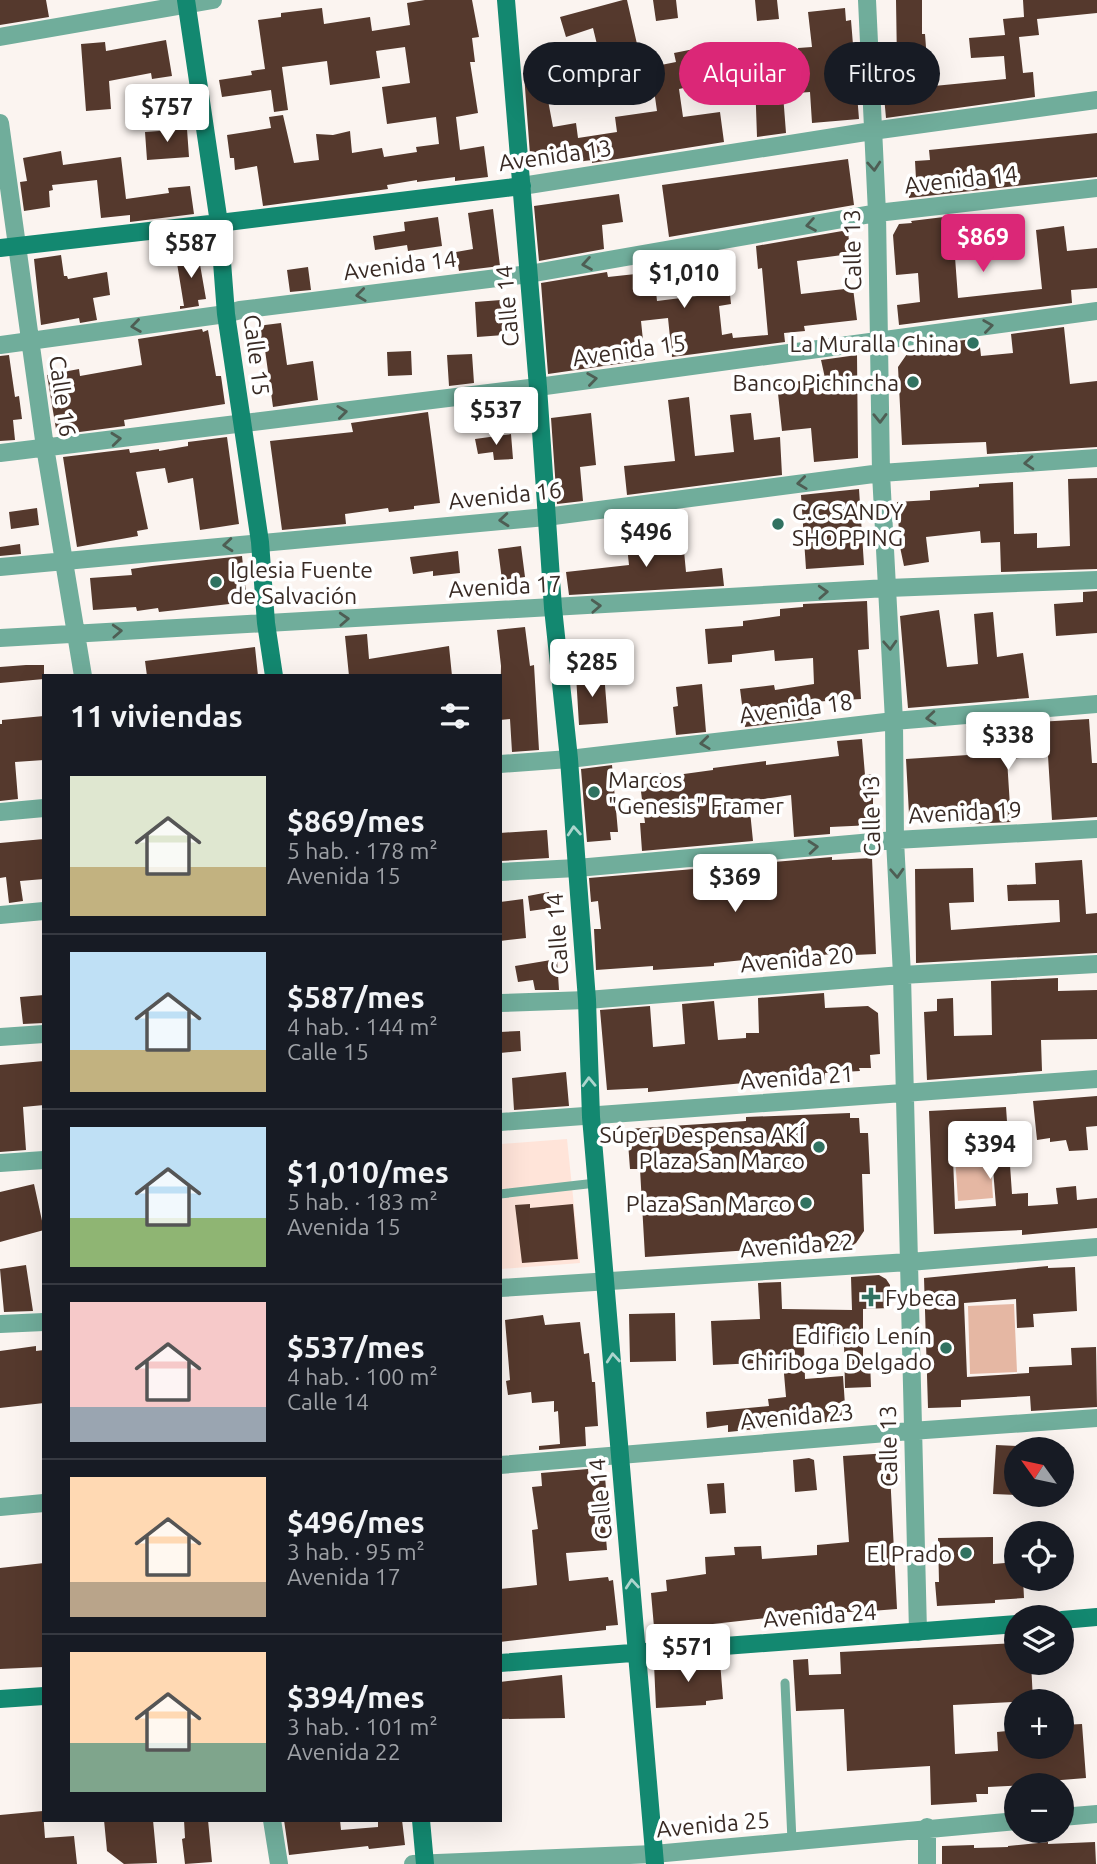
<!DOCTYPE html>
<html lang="es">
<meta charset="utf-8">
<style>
body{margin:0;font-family:Ubuntu,sans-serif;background:#20242c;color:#f1f3f6;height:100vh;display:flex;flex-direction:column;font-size:26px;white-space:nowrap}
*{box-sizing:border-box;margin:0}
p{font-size:23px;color:#9ea1a6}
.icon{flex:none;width:38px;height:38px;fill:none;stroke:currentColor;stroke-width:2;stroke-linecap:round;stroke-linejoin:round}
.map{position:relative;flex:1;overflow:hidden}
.panel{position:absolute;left:42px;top:674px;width:460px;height:1148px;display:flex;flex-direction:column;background:#171b24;border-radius:0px;box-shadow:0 7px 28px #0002}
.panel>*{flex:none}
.top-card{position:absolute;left:523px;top:42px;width:467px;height:63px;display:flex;gap:14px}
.needle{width:46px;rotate:303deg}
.tools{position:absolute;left:1004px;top:1437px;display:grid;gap:14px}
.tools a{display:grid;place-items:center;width:70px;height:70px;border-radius:50%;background:#171b24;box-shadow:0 7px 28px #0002;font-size:35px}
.price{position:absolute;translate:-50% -60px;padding:0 16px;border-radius:7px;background:#fff;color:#222;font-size:23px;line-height:46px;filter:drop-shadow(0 2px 4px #0008)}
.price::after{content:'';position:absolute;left:50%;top:42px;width:21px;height:16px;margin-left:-10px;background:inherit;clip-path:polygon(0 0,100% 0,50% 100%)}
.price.selected{background:#db2777;color:#fff}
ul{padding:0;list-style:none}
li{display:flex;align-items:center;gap:21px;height:175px;padding:0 28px}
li+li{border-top:2px solid #363941}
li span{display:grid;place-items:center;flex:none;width:196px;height:140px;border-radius:0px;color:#555}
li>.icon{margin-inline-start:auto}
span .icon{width:84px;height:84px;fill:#fffc;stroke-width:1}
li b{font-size:30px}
h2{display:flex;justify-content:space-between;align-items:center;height:84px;padding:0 28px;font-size:30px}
.pill{padding:0 24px;border-radius:32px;background:#171b24;box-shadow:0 7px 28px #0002;font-size:24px;line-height:63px}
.pill.selected{background:#db2777;color:#fff}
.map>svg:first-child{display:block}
</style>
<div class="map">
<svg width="1097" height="1864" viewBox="0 0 1097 1864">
<rect width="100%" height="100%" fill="#fbf4f0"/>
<path fill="#ffe4d9" d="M567,1139l13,124 -79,6v-125z"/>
<path fill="#e5b7a3" d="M989,1138l4,60 -35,3 -4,-60z
M1014,1304l3,68 -47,2 -2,-68z"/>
<path fill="#55392d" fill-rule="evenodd" d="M0,0h46l3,17 -49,8z
M425,0h47l7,37 -7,1 3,24h-5l8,51 -22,4 4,33 24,-4 4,31 -33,4v-4l-38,5v-2l-30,5 1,4 -125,17 -6,-40 -22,4 -1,-12h-4l-3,-23 44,-7 -2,-11 14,-2 11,48 25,-3 -3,-26 17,1 17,-4 2,22 30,-5 2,9 33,-5 -1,-5 23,-3 -3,-27 -49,7 -5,-37 28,-4 -5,-36 -29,4 4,27 -50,7 -3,-24 -45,6 6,43 -14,2 -3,-22 -49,7 -3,-17 33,-5 -1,-4 14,-2 -7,-49 23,-3v-4l41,-5 2,16 46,-7 2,14 38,-6 -3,-22z
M623,0h4l15,66 -48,13 1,4 -48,12 6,32 23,-4 2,15 39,-6 -2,-15 42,-6 -4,-28 10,-1 -2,-17 15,-3 -2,-9 20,-4 4,22 -7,2 2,13 -14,3 4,28 37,-5 4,30 -132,21v-3l-61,8 -7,-94 10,-2 -4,-15 17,-4 4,20 50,-12 -8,-33 -27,9 -6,-20z
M653,0h23l2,18 -22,3z
M755,0h22l2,19 -22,2z
M896,0h26v34h3l2,27 -30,2z
M1023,0h74v13l-60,6 2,16 -20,2 4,36 10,-1 2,25 -149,21 -2,-22 19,-2v-5l103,-10 -2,-23 -33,2 -2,-20 36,-3 -2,-16 21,-2z
M845,8l1,13 5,-1 8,99 -47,4 -2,-31 -27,2 3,39 -29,4 -2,-58 45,-4 -2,-27 14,-1 -4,-35z
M166,40l6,36 -20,3 -1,-6 -42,8 2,28 -25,2 -5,-67 24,-2 1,9z
M187,129l2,28 -42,3 -2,-28z
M1097,133v44l-188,21 -1,-18 8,-1 -1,-18 15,-1 -1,-10z
M61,151l2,14 58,-8 5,42 43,-6 -1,-5 22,-2 4,28 -64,8v-7l-29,3 -4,-38 -45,5 1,5 -4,1 1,16 -26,4 -4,-29 7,-1 -4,-23z
M848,159l6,46 -185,32 -7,-52z
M619,194l4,28 -21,3 2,24 -65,12 -5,-55z
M493,209l7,57 -41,5 -3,-19 17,-3 -5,-36z
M952,216l6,82 84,-9 -6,-59 28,-4 3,25 30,-3v40l-26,2 1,13 -173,22 -2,-20 23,-3 -2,-29 -22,2 -3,-40 6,-11 13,-1 -1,-2z
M438,217l4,29 -34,5 -1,-6 -32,5 -2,-14 32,-5 -1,-9z
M848,230l2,24 -53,7 4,33 52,-6 4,32 -53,6 1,5 -21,2 1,9 -113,15 -4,-39 -27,3 4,39 -97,14 -7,-91 66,-11 1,5 46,-5 3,29 56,-7 -2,-17 17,-2 3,29 -12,2 3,29 10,-2 1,5 35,-3 -6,-67 -4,1 -2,-23z
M198,253l8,46 -8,1 1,6 -19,3v-3h4l-8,-49z
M61,255l3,21h3l1,3 39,-7 3,23 -17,3 4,22 -17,3 -1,-5 -38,7 -7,-66z
M308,267l3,23 -21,2 -3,-22z
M501,300l3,35 -27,2 -2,-35z
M281,323l6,42 26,-4 5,39 -45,7 -8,-57h-5l-3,-24z
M1064,327l6,57 27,-3v66l-110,7 -1,-12 -84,3 -4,-78 9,-13 22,-2 -1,-7 51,-7 2,18 32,-3 -2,-19z
M202,329l1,3 5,-2 8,46h5l4,28 -101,16 1,6 -68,9 -10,-60 32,-6 1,7 62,-11 -4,-26z
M411,351l1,24 -24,1 -1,-24z
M472,354l2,29 -25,3 -2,-31z
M9,355l6,42 4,-1 3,23 -9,1 2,20 -15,1v-85z
M857,355l1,103 -44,4 -3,-34 -29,3 -5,-47 48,-6 -4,-18z
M689,397l6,59 39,-4 -4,-37 21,-2 3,27 26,-3 2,38 -155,20 -3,-29 51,-5 -7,-61z
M428,412l12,91 -26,3v3l-25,3 -1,-4 -43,6 1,10 -64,6 -12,-89 83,-9 -2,-9z
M591,413l5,52 -16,2 3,34 -26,3 -6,-86z
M511,434l2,25 -19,1 -1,-8 -15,2 -3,-15z
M227,437l12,87 -39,6 -7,-52 -25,5 -3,-15 -29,4 12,57 -11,2 1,5 -61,11 -14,-90 66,-8 1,4 29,-4v2l29,-5v-4z
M1097,478v91l-96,3 -1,-30 -19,1 -1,-12 -54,6 3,25 -25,4 -4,-19 -3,-45 33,-2v-9l49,-4v-3l34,-2 1,52 23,-1v15l33,-2 -2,-67z
M859,489l5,76 -58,4 -5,-74z
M37,508l2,17 -28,4 -2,-17z
M682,530l4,42 36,-4 2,18 -155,9 -3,-23 63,-7 -3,-28z
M20,544l1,10 -21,2v-9z
M521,546l4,31 -23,3 -4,-31z
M458,551l2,22 -27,3v-5l-20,3 -3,-17z
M242,556l5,46 -88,10 -1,-4 -21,3 -1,-4 -43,3 -3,-32 42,-3 -1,-6 21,-3z
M1097,591v42l-41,3 -2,-32 29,-2v-10z
M867,601l2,48 -11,1 3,49 -50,3 3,17 -69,8 -5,-38 34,-4 1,5 39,-6 -1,-26 -38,3 -1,-11 -42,5v7l-24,2 -3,-35 38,-3v-5l37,-5v-7l23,-2v-3z
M939,610l8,57 31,-3 -4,-50 19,-2 4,45 26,-4 6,45 -121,10 -8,-92z
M525,627l5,39 4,-1 5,85 -27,2 -2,-33 -10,1 1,-54 -4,-36z
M367,634l2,25 80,-13 3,30h-103l-4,-40z
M255,647l3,29h-111l-2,-15z
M26,665h18v14l-44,4v-16z
M604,673l4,50 -29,2 -3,-50z
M702,684l4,48 -30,3 -3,-28 5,-1 -2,-19z
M44,716v44l-29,2 3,37 -18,2v-77h2v-4z
M1089,719l3,44h5v54l-45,3 -4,-64 -41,3 4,63 -41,2v-14l-61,4 -3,-55 62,-4 -2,-29z
M862,739l3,36 8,-1v51l-43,2v7l-36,3 -3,-42 -42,6 4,40 -111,10 -2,-28h5l-6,-47 22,-3 1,4 51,-7v-2l53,-7v4l73,-9 -2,-15z
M612,765l6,67h-8l1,8 -24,2 -6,-73z
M547,830l2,28 -49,3v-28z
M44,839v40l-24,2 3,20 -14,2 -3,-26 -6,1v-35z
M832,857v3l40,-2 4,96 -44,2v-2l-39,4v4l-17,2v-3l-32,2v-3l-30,3v3l-61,4v-4l-57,4 -2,-41h7l-3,-28 -7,1 -2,-24z
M1082,860l4,54 11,-1v40l-181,10 -1,-94 58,-1 1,34 -25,1 2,27 109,-8 -1,-22 -51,1 -1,-16 29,-1 -1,-21z
M549,892l2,16 -21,3 -2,-15z
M523,899l3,39 -26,3v-39z
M557,959l2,31h-24l-2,-10 -15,2 -3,-16z
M1058,978v13l39,-1v49l-56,1 1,31 -115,9 -3,-68 13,-1v-12l16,-1 1,38 38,-1 -1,-54z
M824,993l1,15 43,-2 10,7 2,41 -10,1 1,13h-12l1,3 -35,2v7l-57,5 -24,2v-4l-96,9v-4l-41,2 -7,-80 50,-4 3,41 32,-3 -3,-40 32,-3 4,39 28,-2v-5h13l-1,-35z
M44,995v28l-21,1 -3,-27z
M520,1031l1,20 -21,2v-21z
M44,1061v44l-21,2 3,43 -26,2v-87z
M566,1072l3,34 -55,4 -2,-32z
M1097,1096v30l-11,1 2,23 -19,1 -3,-11 -16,2v-4l-13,2 -4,-39z
M1006,1107l6,87 16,-1v13l30,-2 -2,-16 20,-2 1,14 20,-2v30l-75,7v-5l-88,4 -5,-123zM990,1131l6,75 -41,3 -3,-76z
M850,1113v5h9l1,15h8l2,41h-8l2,57 -8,12 -6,4 -45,2v2l-54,2v-3l-106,7 -5,-88h-10l-3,-40 119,-8v-4z
M34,1184l10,46 -44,12v-50z
M530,1204v4l43,-4 5,55 -56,4 -7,-58z
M26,1265l7,46 -29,1 -4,-43z
M1048,1266v2l27,-1 2,44 -44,3 1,13 -17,1 -1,-29 -52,4 3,74 62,-4v-6l43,-2 -1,-17 25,-1 1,60 -66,4 -1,-15 -69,4v7l-33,1 -4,-130z
M879,1275l7,4 4,6v23l-27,1v52h7l1,26 -26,1 -1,-43 -40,1 1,33 38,-3 3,44 -118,12v-7l-21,3 -1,-16 63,-6 -1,-7 18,-2 -3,-35 -70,3 -2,-44 49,-2 -2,-36 23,-1 1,27 70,1 -1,-33z
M675,1313l1,48 -46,1 -1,-48z
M543,1315l2,10 35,-3 4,32 5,-1 3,29h3l3,44 -13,1 1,19 -47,4v-4l21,-2 -2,-33 -4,1v-11l-22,2 -1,-11 -23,3 -2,-14 4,-1 -5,-60z
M36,1346v5l8,-1v53l-44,5v-57z
M996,1445l21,1v49l-24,-1z
M889,1453l8,156 -39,3h-11v-3l-152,17 -41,1 -3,-34 16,-2 -1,-11 40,-6 -1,-17 30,-2 -1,-8 27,-1 1,13 55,-4v-10l32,-3 -6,-86z
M809,1458l5,2 3,30 -22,2 -2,-32z
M588,1469l1,11 16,-3 2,23 -4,1 4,49 -41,3 3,28 39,-4 1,4 4,-1 5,45 -12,1v4l-106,12v-53l37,-4 -5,-55 6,-1 -6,-42 10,-1 -1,-13z
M724,1483l2,30 -16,1 -3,-30z
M993,1537v27l24,-2v16h6l1,20 -29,2v3l-58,3 -2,-24h4l-1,-44z
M44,1563v104l-44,2v-101z
M1017,1643v19h14l2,39 -80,4 2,49 43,-3 -1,-19 20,-2v16h45v-21l20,-1 4,54 -37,3v3l-61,3v7h-12l1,8 -46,3 -1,-39 -83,5 -3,-62 -48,2 -3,-51 15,-1 1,16 32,-1 -1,-22z
M703,1661h17l3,38 -17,2v4l-50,3 -2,-44z
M562,1675l3,43 -65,1v-37z
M43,1811l2,27 29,-2 3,28h-77v-49z
M104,1820h49l4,43 -33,1 -17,-13z
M184,1820h24l4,42 -27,2 -3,-25 3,-1z
M284,1820h56l1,10 37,-3v-7h24l3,25 -36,4 -1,-3 -79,9z
M1048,1842v2l47,-2 1,22h-154v-18l32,-1v3l34,-1v-1z"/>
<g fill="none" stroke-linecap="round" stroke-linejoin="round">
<path stroke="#70ad9b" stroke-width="9" d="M500,1194l96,-11
M785,1683l7,158"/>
<path stroke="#70ad9b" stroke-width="18" d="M867,0l10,213 4,260 13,248 1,119 7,135 16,657
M0,37l213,-37
M0,123l45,324 38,229
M522,186l350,-55 225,-31
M0,345l226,-31 14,-4 289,-36 348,-61 220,-25
M0,453l538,-66 559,-76
M0,567l546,-50 335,-44 216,-15
M0,638l888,-50 209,-8
M500,764l69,-5 325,-38 203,-17
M0,812l44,-4
M500,872l77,-4 318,-28 202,-11
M0,915l44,-4
M500,1003l87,-3 315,-25 195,-11
M0,1037l44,-3
M500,1122l597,-43
M0,1163l44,-3
M500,1288l409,-26 188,-15
M0,1324l44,-2
M500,1465l411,-34 186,-13
M0,1507l44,-4
M1062,1817l35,-3
M272,1820l7,44
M927,1827v37
M413,1864l241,-10 363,-33"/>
<path stroke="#138870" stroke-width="18" d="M186,0l33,223 7,91 34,228 6,81 8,53
M506,0l32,387 15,221 16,151 8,109 10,132 4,117 64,747
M0,248l219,-25 303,-37
M1062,1620l35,-3
M500,1663l517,-39
M0,1699l44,-3
M421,1820l4,44"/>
</g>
<defs><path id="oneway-chevron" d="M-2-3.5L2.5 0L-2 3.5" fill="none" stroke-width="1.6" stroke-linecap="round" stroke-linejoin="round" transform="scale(1.75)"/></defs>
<g stroke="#4e5e54">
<use href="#oneway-chevron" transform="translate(874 166) rotate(86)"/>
<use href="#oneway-chevron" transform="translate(811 225) rotate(170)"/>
<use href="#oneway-chevron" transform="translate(587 264) rotate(170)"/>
<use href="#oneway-chevron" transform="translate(361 295) rotate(173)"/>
<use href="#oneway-chevron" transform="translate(136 326) rotate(172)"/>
<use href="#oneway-chevron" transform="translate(988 326) rotate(-8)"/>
<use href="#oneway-chevron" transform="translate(592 379) rotate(-8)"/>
<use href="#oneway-chevron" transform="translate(342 412) rotate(-7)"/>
<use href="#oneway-chevron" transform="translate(880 418) rotate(89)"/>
<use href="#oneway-chevron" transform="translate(116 439) rotate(-6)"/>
<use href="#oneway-chevron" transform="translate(1029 463) rotate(176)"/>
<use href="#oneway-chevron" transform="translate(802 483) rotate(173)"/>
<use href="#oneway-chevron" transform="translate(504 520) rotate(175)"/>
<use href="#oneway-chevron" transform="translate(228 545) rotate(175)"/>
<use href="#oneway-chevron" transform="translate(823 592) rotate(-3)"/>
<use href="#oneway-chevron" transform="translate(596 606) rotate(-3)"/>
<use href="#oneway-chevron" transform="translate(344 619) rotate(-3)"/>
<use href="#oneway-chevron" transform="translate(117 631) rotate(-3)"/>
<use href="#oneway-chevron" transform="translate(890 645) rotate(87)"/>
<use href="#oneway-chevron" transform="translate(931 718) rotate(175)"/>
<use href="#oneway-chevron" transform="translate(705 743) rotate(173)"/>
<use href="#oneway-chevron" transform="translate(813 847) rotate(-5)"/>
<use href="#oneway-chevron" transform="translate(897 873) rotate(87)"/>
</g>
<g stroke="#acd5cd">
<use href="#oneway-chevron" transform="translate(574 831) rotate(-94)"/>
<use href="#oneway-chevron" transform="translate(589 1082) rotate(-92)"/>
<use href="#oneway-chevron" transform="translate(613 1358) rotate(-95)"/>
<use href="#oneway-chevron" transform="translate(632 1584) rotate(-95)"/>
</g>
<g fill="#317261" stroke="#fff" stroke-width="2.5">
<circle cx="973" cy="343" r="7"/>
<circle cx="913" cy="382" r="7"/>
<circle cx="778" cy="524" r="7"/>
<circle cx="216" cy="582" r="7"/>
<circle cx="594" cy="792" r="7"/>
<circle cx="819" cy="1147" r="7"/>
<circle cx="806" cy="1203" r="7"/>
<path d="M867.5 1286.5h7v7h7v7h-7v7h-7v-7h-7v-7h7z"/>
<circle cx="946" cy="1348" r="7"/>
<circle cx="966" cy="1553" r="7"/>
</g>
<g text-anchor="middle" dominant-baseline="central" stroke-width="7" stroke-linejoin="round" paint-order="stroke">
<g font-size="23" fill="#382a24" stroke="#fff">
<text transform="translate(555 155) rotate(-8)">Avenida 13</text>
<text transform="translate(961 179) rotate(-6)">Avenida 14</text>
<text transform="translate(852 250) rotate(-91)">Calle 13</text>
<text transform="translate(400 265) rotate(-7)">Avenida 14</text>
<text transform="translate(507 306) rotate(-95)">Calle 14</text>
<text transform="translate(629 350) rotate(-8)">Avenida 15</text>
<text transform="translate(257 355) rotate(83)">Calle 15</text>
<text transform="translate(63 396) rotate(82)">Calle 16</text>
<text transform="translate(505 495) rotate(-6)">Avenida 16</text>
<text transform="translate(505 586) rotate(-3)">Avenida 17</text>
<text transform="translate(796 708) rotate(-7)">Avenida 18</text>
<text transform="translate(965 812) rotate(-3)">Avenida 19</text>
<text transform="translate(871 816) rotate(-91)">Calle 13</text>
<text transform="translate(557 934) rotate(-94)">Calle 14</text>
<text transform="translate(797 959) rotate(-5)">Avenida 20</text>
<text transform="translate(797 1077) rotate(-4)">Avenida 21</text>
<text transform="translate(797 1245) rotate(-4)">Avenida 22</text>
<text transform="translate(797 1416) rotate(-5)">Avenida 23</text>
<text transform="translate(888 1446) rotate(-91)">Calle 13</text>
<text transform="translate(600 1499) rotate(-95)">Calle 14</text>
<text transform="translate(820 1615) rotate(-4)">Avenida 24</text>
<text transform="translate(713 1824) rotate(-5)">Avenida 25</text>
</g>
<g font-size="23" fill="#382a24" stroke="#fff" text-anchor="end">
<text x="959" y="343">La Muralla China</text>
<text x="899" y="382">Banco Pichincha</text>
<text x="792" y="511" text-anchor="start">C.C SANDY<tspan x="792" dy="26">SHOPPING</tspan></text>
<text x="230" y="569" text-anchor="start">Iglesia Fuente<tspan x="230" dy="26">de Salvación</tspan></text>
<text x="608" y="779" text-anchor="start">Marcos<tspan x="608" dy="26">"Genesis" Framer</tspan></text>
<text x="805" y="1134">Súper Despensa AKÍ<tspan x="805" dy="26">Plaza San Marco</tspan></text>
<text x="792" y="1203">Plaza San Marco</text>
<text x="885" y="1297" text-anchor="start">Fybeca</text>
<text x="932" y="1335">Edificio Lenín<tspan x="932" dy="26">Chiriboga Delgado</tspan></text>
<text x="952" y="1553">El Prado</text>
</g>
</g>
</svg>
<div class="tools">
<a><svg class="needle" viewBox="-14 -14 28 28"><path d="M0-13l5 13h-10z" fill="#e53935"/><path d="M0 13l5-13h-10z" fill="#9ea1a6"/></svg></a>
<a><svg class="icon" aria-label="locate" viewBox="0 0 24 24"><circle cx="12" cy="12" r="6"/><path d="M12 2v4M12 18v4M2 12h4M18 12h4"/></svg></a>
<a><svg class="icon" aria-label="layers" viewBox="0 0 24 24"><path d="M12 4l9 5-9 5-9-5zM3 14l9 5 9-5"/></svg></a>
<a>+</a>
<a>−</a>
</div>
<b class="price" style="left:167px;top:144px">$757</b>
<b class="price selected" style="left:983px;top:274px">$869</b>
<b class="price" style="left:191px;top:280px">$587</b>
<b class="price" style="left:684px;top:310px">$1,010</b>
<b class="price" style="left:496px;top:447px">$537</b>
<b class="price" style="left:646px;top:569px">$496</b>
<b class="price" style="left:592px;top:699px">$285</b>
<b class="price" style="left:1008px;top:772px">$338</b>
<b class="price" style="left:735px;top:914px">$369</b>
<b class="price" style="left:990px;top:1181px">$394</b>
<b class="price" style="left:688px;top:1684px">$571</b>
<div class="top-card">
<a class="pill">Comprar</a>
<a class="pill selected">Alquilar</a>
<a class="pill">Filtros</a>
</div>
<section class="panel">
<h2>11 viviendas<svg class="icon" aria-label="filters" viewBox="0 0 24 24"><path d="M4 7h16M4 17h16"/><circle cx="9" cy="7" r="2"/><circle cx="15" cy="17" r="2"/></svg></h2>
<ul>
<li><span style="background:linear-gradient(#dfe7d0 65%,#c2b280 0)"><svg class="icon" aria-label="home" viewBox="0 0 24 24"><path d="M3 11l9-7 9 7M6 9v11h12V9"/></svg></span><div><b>$869/mes</b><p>5 hab. · 178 m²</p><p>Avenida 15</p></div></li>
<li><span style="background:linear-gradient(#bfe0f5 70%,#c2b280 0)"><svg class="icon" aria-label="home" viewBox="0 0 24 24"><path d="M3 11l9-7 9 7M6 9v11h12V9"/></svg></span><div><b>$587/mes</b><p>4 hab. · 144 m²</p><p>Calle 15</p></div></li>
<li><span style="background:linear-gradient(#bfe0f5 65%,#8fb573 0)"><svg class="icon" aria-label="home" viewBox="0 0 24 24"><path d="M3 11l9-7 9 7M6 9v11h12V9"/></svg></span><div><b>$1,010/mes</b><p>5 hab. · 183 m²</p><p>Avenida 15</p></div></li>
<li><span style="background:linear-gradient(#f6c9c9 75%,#9aa5b1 0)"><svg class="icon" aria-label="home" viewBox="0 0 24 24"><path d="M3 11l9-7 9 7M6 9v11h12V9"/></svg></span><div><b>$537/mes</b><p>4 hab. · 100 m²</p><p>Calle 14</p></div></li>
<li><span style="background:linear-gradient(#ffd9b3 75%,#b9a48a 0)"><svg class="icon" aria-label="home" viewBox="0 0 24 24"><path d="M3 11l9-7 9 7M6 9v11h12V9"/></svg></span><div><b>$496/mes</b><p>3 hab. · 95 m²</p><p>Avenida 17</p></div></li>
<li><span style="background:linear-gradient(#ffd9b3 65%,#7fa58c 0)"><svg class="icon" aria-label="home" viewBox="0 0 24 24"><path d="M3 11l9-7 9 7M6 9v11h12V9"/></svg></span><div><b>$394/mes</b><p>3 hab. · 101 m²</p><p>Avenida 22</p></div></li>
</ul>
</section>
</div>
